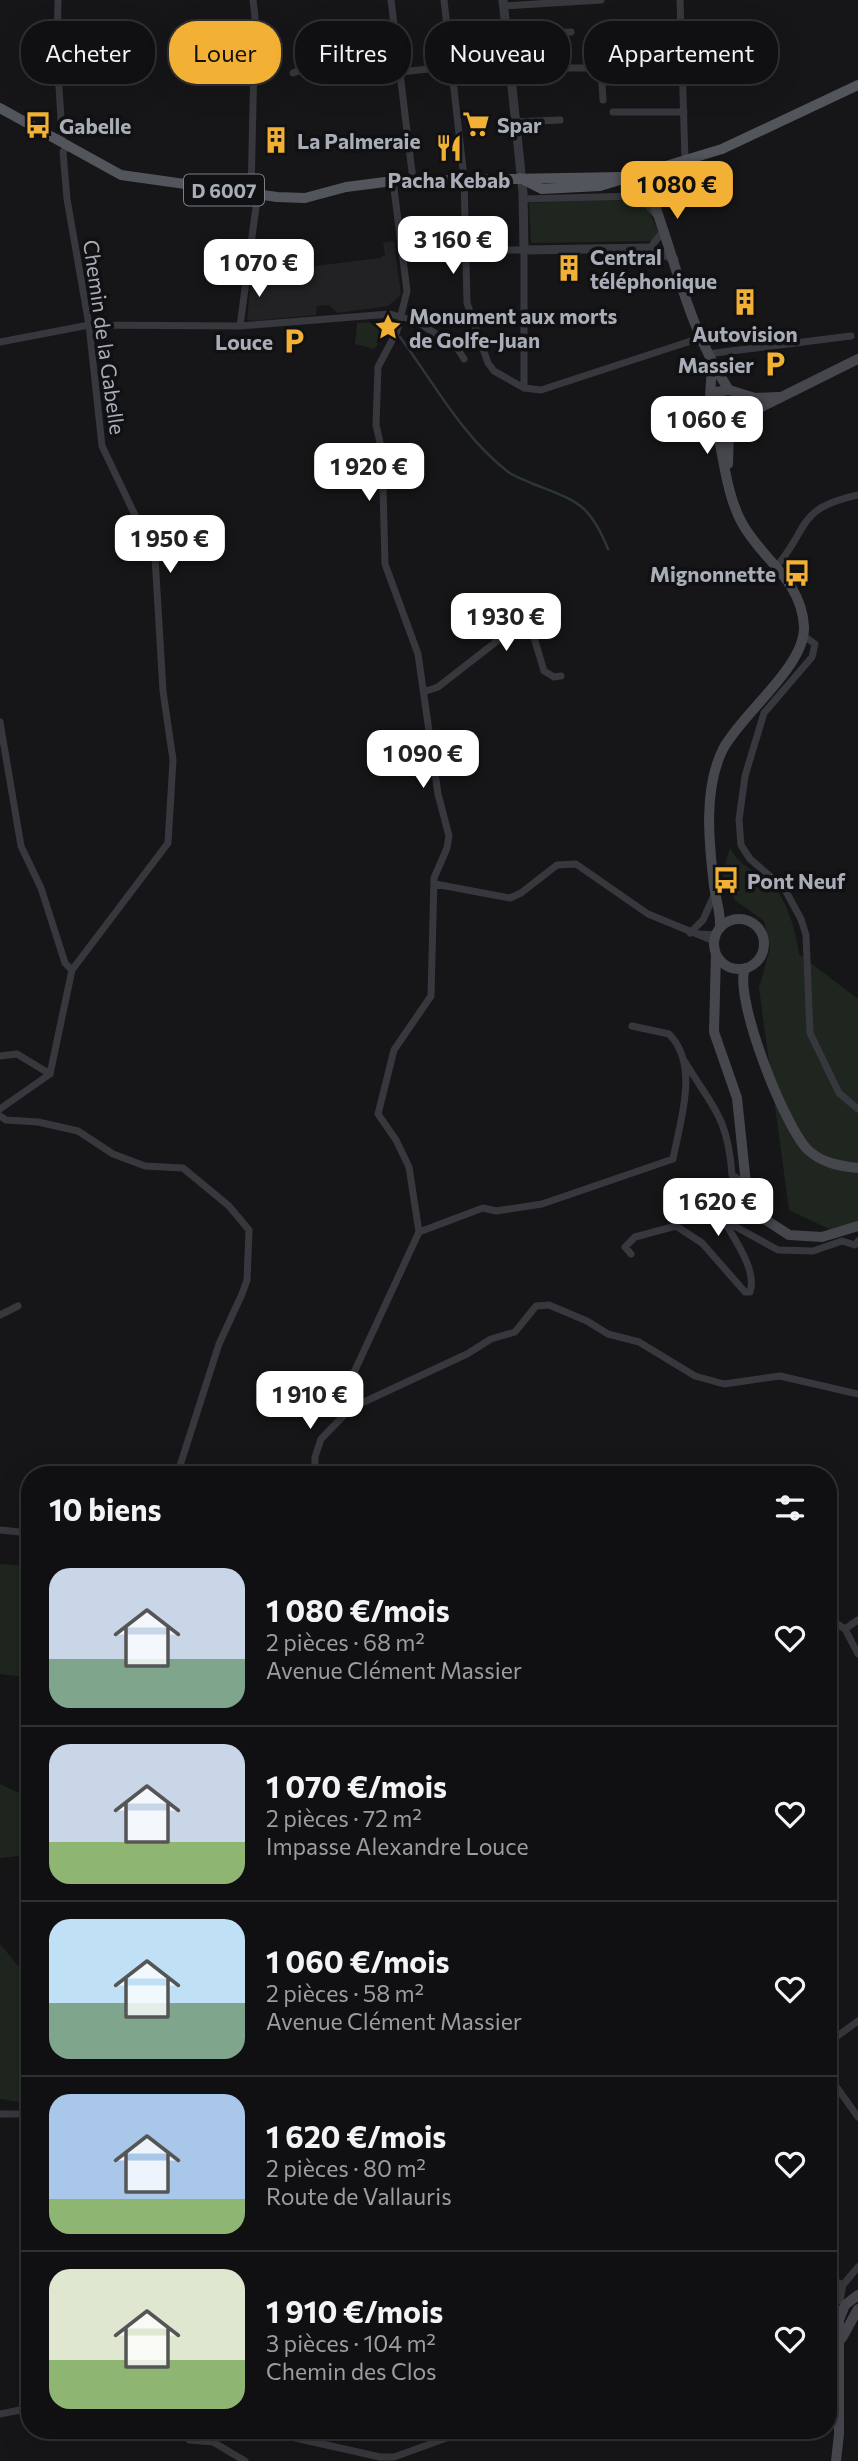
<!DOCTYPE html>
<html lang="fr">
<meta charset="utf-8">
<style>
body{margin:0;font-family:Commissioner,sans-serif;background:#1e1e20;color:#f1f3f6;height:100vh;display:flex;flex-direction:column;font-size:26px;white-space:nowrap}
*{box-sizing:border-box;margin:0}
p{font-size:23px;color:#9c9d9f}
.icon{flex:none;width:38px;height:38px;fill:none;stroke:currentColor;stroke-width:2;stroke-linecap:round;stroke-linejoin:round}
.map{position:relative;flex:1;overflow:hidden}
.side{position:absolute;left:21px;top:1466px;width:816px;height:973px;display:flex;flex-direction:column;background:#101012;border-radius:28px;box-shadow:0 7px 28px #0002,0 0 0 2px #303032}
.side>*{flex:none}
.top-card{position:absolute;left:21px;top:21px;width:817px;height:63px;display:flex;gap:14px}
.price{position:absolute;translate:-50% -60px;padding:0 16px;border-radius:14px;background:#fff;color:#222;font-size:23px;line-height:46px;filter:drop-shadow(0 2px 4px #0008)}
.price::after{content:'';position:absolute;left:50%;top:42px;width:21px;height:16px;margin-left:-10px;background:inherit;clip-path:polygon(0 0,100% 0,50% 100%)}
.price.active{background:#f2b134;color:#111}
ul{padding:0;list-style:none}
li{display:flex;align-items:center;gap:21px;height:175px;padding:0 28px}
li+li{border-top:2px solid #303032}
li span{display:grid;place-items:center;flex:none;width:196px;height:140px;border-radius:21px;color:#555}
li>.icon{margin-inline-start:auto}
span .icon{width:84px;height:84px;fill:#fffc;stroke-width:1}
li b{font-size:30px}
h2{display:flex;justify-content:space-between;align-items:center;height:84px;padding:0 28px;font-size:30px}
.pill{padding:0 24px;border-radius:28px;background:#101012;box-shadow:0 7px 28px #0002,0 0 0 2px #303032;font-size:24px;line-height:63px}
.pill.active{background:#f2b134;color:#111}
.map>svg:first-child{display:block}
</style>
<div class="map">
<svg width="858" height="2461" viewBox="0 0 858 2461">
<rect width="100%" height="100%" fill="#161618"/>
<path fill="#222225" d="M271,240l12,1 -1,11 11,2 -2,16 19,3 5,-7 65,-8 5,-3 -2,-12 11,-2 7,54 -13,11 -50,7 -9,-8 -12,1 -1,9 -66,6 -3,-2 6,-54 14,2z"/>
<path fill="#1e261f" d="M627,199c19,3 24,15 31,32l-4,10 -123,2 -2,-40z
M373,322l12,2 4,6 -15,19 -19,-5 2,-21z
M730,848c12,22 25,20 41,35 15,14 26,51 28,71l59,45v224l-27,7 -42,-20 -30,-222 11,-40 -6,-27 -29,-21 -13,-26z
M0,1564l30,2v112l-30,-4z
M0,1784l30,14v57l-30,3z
M0,1944l25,30h5v130l-30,-5z"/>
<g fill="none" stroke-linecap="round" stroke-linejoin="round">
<path stroke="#2c353c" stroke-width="2.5" d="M400,337c34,46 62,99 107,134 7,6 16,8 24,12 45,18 58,19 77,66"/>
<path stroke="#37383d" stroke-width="7" d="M58,0l-1,54 5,82 -3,6
M391,0l22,180
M444,0l20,178 3,125 21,60 6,8 30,17 17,2 159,-52
M680,0l5,159
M503,6l98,-6
M506,37l65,-5
M509,68h92l2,32
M293,73l5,-2 49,7 162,-18
M613,112h71
M514,122l46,-2
M251,193l4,-176 -2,-17
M523,199l112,-3 8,4 12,14
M650,248l14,-18
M402,250h122v138
M240,326l16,-119
M0,342l89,-17 151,1 150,-12 25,7 41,25 8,13
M707,354l144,-18
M777,566c34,-41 19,-57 81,-71
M804,636l11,8 -3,13 -48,56 -19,63 -6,44 2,25 9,14 34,29 17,31 5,16 4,98 29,60 19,16
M426,691l12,-4 72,-56 12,-4 10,4 12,40 10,6 7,-1
M0,722l21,124 20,42 24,75 7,7
M435,884l75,14 11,-5 36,-28 19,-1 72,50 66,27
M690,933l13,-13 12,-27
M699,934l17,1
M0,1056l17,-2 33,20
M685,1062c28,46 43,55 47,113l14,9
M50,1074l22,-104 96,-127 5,-83 -10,-69 -8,-134 -53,-111 -13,-121 -22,-126 -4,-47 3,-5
M0,1109l50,-35
M0,1116l6,4 32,2 40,9 35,23 32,12 38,2 46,38 20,24 -2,50 -5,14 -23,50 -42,131
M419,1232l64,-24 13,3 46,-7 131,-45c7,-38 27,-94 -4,-125l-37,-8
M631,1254l-6,-7 10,-10 41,-11 26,17 43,49h5c7,-20 -13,-49 -23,-66l2,-3 49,27 35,1 29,-10 13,4 3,-4
M0,1315l18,-9
M351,1408l-1,-27 69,-149 -10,-65 -13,-27 -18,-26 16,-64 37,-54 3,-118 13,-30 2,-12 -11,-42 -20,-140 -33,-90 -3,-113 -6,-26 2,-58 19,-36 10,-40 -14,-110
M315,1475v-18l6,-18 30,-31 116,-54 24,-15 24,-7 21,-26 13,-1 38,16 21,13 31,8 56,34 29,8 56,-8 78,18
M0,1530l30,3
M828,1618l17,11 13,25
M845,1629l13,-9
M828,2043l30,-22
M828,2075l30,42
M0,2114h30
M828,2278l15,7
M847,2305l-7,-5 3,-15 15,-18
M0,2414l30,-6
M239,2431l-50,1 -2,4 2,4 24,2 32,19
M264,2431l116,26h14l72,-26"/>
<path stroke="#37383d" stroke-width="9" d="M503,0l20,193 1,57 126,-2 24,11"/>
<path stroke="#45474d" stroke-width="10" d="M655,168l-5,8 1,18c24,66 39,138 78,196
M736,393l9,15 -5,17 -17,7c-13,-3 -20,-11 -19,-25l12,-15 13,-2 26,8 23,-1
M710,396l2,-29
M745,415l113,-56
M717,430c7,30 10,66 25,93 20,37 59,56 62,103 2,40 -62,87 -81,123 -20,40 -14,94 -9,137 2,14 7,27 6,42
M728,464l1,-33
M714 944a25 25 0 1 1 50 0a25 25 0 1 1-50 0Z
M716,954l-2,78 23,66 9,86 5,16 15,20 23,15 33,2 36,-11
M745,968c-12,29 40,160 63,182 14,13 31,16 50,18
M842,2338l16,-29
M836,2461l3,-27v-114l6,-15 13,-10"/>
<path stroke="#53555c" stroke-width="10" d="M0,108l121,67 156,22 28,1 41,-11 47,-6 229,-4
M520,178l22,11 58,-3 122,-37 136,-64"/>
</g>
<defs>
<symbol id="supermarket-bare" viewBox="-9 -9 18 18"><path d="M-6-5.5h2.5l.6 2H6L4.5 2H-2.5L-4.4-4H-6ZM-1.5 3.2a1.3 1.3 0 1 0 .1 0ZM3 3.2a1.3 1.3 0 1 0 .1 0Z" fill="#f2b134" stroke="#111113" stroke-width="2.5" paint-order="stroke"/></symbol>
<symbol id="bus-bare" viewBox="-9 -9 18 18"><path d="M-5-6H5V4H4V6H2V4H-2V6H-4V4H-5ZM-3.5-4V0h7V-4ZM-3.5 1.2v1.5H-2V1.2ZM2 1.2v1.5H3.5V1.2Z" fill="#f2b134" stroke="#111113" stroke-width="2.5" paint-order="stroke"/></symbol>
<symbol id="building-bare" viewBox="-9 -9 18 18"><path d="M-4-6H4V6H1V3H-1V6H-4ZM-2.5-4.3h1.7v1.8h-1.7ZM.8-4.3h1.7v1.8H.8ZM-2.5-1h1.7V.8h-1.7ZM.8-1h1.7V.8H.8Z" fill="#f2b134" stroke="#111113" stroke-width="2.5" paint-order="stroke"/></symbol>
<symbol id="restaurant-bare" viewBox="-9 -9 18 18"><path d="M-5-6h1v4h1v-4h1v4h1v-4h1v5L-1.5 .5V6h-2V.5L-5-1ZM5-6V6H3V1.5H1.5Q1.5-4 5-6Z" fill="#f2b134" stroke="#111113" stroke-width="2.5" paint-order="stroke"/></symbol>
<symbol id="sight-bare" viewBox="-9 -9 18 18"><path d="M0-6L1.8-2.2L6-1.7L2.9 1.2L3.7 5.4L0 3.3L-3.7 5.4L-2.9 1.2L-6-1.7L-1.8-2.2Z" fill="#f2b134" stroke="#111113" stroke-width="2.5" paint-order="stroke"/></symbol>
<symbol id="parking-bare" viewBox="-9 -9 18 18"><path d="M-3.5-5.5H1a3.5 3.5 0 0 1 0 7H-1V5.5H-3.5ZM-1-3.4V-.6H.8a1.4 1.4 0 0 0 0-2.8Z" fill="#f2b134" stroke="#111113" stroke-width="2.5" paint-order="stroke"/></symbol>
</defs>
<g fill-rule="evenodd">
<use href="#supermarket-bare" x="457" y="105" width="38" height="38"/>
<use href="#bus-bare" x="19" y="106" width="38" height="38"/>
<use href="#building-bare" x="257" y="121" width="38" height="38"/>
<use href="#restaurant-bare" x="430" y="129" width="38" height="38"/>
<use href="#building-bare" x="550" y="249" width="38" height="38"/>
<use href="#building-bare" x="726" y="283" width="38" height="38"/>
<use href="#sight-bare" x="369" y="308" width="38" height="38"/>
<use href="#parking-bare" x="275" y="322" width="38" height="38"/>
<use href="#parking-bare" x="756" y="345" width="38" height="38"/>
<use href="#bus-bare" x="778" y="554" width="38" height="38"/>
<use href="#bus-bare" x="707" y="861" width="38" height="38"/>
</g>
<g text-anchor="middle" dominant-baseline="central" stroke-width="7" stroke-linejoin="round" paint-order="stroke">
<rect fill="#111113" stroke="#7b7e86" stroke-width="2" x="184" y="174.5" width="80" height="31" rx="5"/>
<g font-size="19" font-weight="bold" fill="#a8adb8">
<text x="224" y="190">D 6007</text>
</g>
<g font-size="21" font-weight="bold" fill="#a8adb8" stroke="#111113" text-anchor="start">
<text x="497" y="124">Spar</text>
<text x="59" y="125">Gabelle</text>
<text x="297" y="140">La Palmeraie</text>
<text x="449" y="179" text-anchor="middle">Pacha Kebab</text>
<text x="590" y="256">Central<tspan x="590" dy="24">téléphonique</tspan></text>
<text x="409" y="315">Monument aux morts<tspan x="409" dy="24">de Golfe-Juan</tspan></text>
<text x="745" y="333" text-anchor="middle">Autovision</text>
<text x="273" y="341" text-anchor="end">Louce</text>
<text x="754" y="364" text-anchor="end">Massier</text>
<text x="776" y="573" text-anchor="end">Mignonnette</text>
<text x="747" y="880">Pont Neuf</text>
</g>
<g font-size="21" fill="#a8adb8" stroke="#111113">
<text transform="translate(105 337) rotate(82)">Chemin de la Gabelle</text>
</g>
</g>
</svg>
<b class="price active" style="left:677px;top:221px">1 080 €</b>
<b class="price" style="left:453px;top:276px">3 160 €</b>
<b class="price" style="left:259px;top:299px">1 070 €</b>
<b class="price" style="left:707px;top:456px">1 060 €</b>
<b class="price" style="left:369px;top:503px">1 920 €</b>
<b class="price" style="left:170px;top:575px">1 950 €</b>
<b class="price" style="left:506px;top:653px">1 930 €</b>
<b class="price" style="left:423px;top:790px">1 090 €</b>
<b class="price" style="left:718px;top:1238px">1 620 €</b>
<b class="price" style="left:310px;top:1431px">1 910 €</b>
<div class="top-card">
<a class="pill">Acheter</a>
<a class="pill active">Louer</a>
<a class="pill">Filtres</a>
<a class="pill">Nouveau</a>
<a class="pill">Appartement</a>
</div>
<section class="side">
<h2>10 biens<svg class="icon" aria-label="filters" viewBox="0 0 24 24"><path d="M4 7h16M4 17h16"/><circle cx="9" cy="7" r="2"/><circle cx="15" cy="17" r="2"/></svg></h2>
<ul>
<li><span style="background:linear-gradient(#c9d6e8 65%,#7fa58c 0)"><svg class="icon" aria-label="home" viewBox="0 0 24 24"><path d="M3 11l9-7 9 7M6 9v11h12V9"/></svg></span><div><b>1 080 €/mois</b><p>2 pièces · 68 m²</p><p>Avenue Clément Massier</p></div><svg class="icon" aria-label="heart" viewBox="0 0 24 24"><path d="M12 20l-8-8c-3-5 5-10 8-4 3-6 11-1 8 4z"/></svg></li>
<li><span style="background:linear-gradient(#c9d6e8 70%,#8fb573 0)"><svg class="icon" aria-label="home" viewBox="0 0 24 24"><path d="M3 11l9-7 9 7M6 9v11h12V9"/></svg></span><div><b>1 070 €/mois</b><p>2 pièces · 72 m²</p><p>Impasse Alexandre Louce</p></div><svg class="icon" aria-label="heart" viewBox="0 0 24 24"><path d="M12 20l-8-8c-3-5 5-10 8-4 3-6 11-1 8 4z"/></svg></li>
<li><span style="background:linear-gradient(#bfe0f5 60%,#7fa58c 0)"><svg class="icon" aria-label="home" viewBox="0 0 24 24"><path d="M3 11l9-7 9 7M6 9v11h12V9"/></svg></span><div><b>1 060 €/mois</b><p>2 pièces · 58 m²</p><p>Avenue Clément Massier</p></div><svg class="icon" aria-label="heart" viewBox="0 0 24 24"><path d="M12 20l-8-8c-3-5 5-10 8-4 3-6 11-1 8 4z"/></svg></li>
<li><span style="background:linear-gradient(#a9c7e8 75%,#8fb573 0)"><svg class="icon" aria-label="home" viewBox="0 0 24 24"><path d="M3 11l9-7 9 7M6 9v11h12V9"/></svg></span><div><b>1 620 €/mois</b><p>2 pièces · 80 m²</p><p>Route de Vallauris</p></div><svg class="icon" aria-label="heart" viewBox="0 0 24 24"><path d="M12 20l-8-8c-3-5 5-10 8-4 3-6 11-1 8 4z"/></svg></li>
<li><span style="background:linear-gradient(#dfe7d0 65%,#8fb573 0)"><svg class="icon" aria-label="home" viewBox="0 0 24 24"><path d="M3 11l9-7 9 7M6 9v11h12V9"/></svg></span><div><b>1 910 €/mois</b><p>3 pièces · 104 m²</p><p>Chemin des Clos</p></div><svg class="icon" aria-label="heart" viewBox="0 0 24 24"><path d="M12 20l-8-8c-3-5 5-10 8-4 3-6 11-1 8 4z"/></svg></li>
</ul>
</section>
</div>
